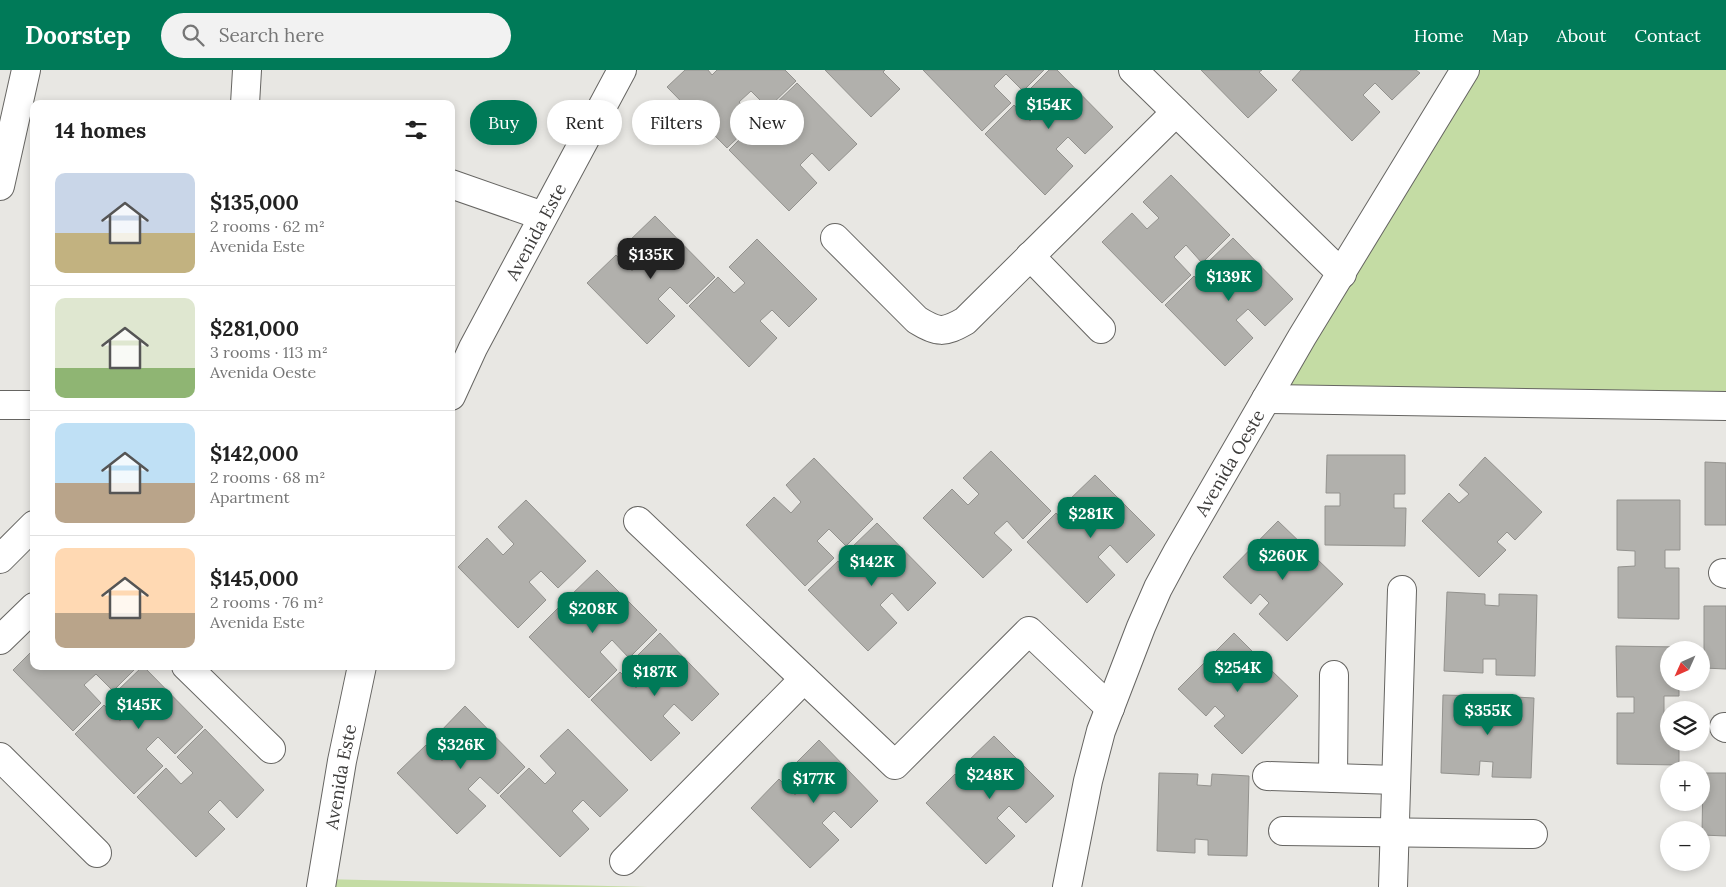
<!DOCTYPE html>
<meta charset="utf-8">
<style>
body{margin:0;font-family:Lora,serif;background:#f2f2f2;color:#222;height:100vh;display:flex;flex-direction:column;font-size:19px;white-space:nowrap}
*{box-sizing:border-box;margin:0}
p{font-size:16px;color:#767676}
.icon{flex:none;width:28px;height:28px;fill:none;stroke:currentColor;stroke-width:2;stroke-linecap:round;stroke-linejoin:round}
.map{position:relative;flex:1;overflow:hidden}
.side{position:absolute;left:30px;top:30px;width:425px;height:570px;display:flex;flex-direction:column;background:#fff;border-radius:10px;box-shadow:0 2px 8px #0003}
.side>*{flex:none}
.hud{position:absolute;left:470px;top:30px;width:475px;height:45px;display:flex;gap:10px}
.needle{width:32px;rotate:225deg}
.buttons{position:absolute;left:1660px;top:571px;display:grid;gap:10px}
.buttons a{display:grid;place-items:center;width:50px;height:50px;border-radius:50%;background:#fff;box-shadow:0 2px 8px #0003;font-size:25px}
.price{position:absolute;translate:-50% -42px;padding:0 11px;border-radius:10px;background:#007a58;color:#fff;font-size:16px;line-height:32px;filter:drop-shadow(0 1px 2px #0008)}
.price::after{content:'';position:absolute;left:50%;top:30px;width:15px;height:11px;margin-left:-8px;background:inherit;clip-path:polygon(0 0,100% 0,50% 100%)}
.price.selected{background:#222;color:#fff}
ul{padding:0;list-style:none}
li{display:flex;align-items:center;gap:15px;height:125px;padding:0 25px}
li+li{border-top:1px solid #e0e0e0}
li span{display:grid;place-items:center;flex:none;width:140px;height:100px;border-radius:10px;color:#555}
li>.icon{margin-inline-start:auto}
span .icon{width:60px;height:60px;fill:#fffc;stroke-width:1}
li b{font-size:21px}
h2{display:flex;justify-content:space-between;align-items:center;height:60px;padding:0 25px;font-size:21px}
.pill{padding:0 18px;border-radius:22px;background:#fff;box-shadow:0 2px 8px #0003;font-size:18px;line-height:45px}
.pill.selected{background:#007a58;color:#fff}
header{display:flex;align-items:center;gap:30px;box-sizing:border-box;height:70px;padding:0 25px;background:#007a58;color:#fff}
header strong{font-size:24px}
nav{display:flex;gap:28px;margin-inline-start:auto;font-size:18px}
.search{width:350px;height:45px;background:#f2f2f2;display:flex;align-items:center;gap:12px;box-sizing:border-box;padding:0 18px;border-radius:28px;color:#767676;font-size:19px}
.map>svg:first-child{display:block}
</style>
<header>
<strong>Doorstep</strong>
<div class="search"><svg class="icon" aria-label="search" viewBox="0 0 24 24"><circle cx="10" cy="10" r="6"/><path d="M15 15l6 6"/></svg>Search here</div>
<nav><a>Home</a><a>Map</a><a>About</a><a>Contact</a></nav>
</header>
<div class="map">
<svg width="1726" height="817" viewBox="0 0 1726 817">
<rect width="100%" height="100%" fill="#e8e7e3"/>
<path fill="#c4dca4" d="M1465,0h261v336l-460,-7z
M322,809l326,8h-327z"/>
<path fill="#b1b0ac" stroke="#93928e" d="M685,0h23l4,5 5,-5h68l11,11 -28,27 -17,-17 -12,11 17,18 -29,28 -60,-61z
M825,0h60l-2,2 17,17 -29,28z
M923,0h121l-21,21 -17,-17 -12,12 17,17 -29,28z
M1049,0h8l56,57 -28,27 -17,-17 -12,12 17,17 -28,29 -60,-61 29,-29 16,16 11,-11 -16,-16z
M1201,0h61l-3,2 18,18 -29,28z
M1301,0h115l4,3 -28,27 -17,-17 -12,12 17,17 -28,29 -60,-61z
M797,13l60,61 -28,27 -17,-18 -12,12 17,18 -28,28 -60,-61 29,-29 16,17 11,-12 -16,-16z
M1171,105l59,60 -28,28 -16,-18 -12,12 17,18 -29,28 -60,-61 30,-29 15,16 12,-11 -16,-16z
M655,146l60,61 -28,27 -17,-17 -12,12 17,17 -28,28 -60,-61 29,-28 16,16 11,-11 -16,-17z
M1233,168l60,61 -28,27 -17,-17 -12,11 17,18 -28,28 -60,-61 29,-29 16,16 11,-11 -16,-16z
M757,169l60,60 -28,28 -17,-17 -12,11 17,17 -28,29 -60,-61 29,-29 16,16 11,-10 -16,-16z
M991,381l60,60 -28,28 -16,-18 -13,12 18,17 -29,28 -60,-60 29,-29 16,16 11,-11 -16,-16z
M1327,385h78v39h-11v14h12l-1,38 -80,-1v-39h15v-13h-14z
M1485,387l57,55 -27,28 -8,-8 -10,10 9,8 -27,27 -57,-56 27,-28 10,10 10,-9 -10,-9z
M814,388l59,61 -27,27 -17,-17 -12,12 17,17 -29,28 -59,-61 28,-28 17,16 10,-11 -15,-17z
M1705,392l21,1v62h-21z
M1095,405l60,60 -28,28 -17,-18 -12,12 17,18 -28,28 -60,-61 29,-29 16,16 11,-11 -16,-16z
M526,430l60,61 -28,27 -17,-17 -12,11 17,18 -28,28 -60,-61 29,-29 16,17 11,-11 -16,-17z
M1617,430h63v50h-15v18h14v51l-61,-1v-51l17,-1v-15l-18,-1z
M1278,451l28,27 -8,8 10,10 8,-8 27,26 -56,57 -28,-27 10,-11 -9,-9 -9,10 -28,-27z
M877,453l59,60 -28,28 -16,-18 -12,12 17,18 -29,28 -60,-61 30,-29 15,16 12,-11 -16,-16z
M597,500l60,60 -28,28 -17,-18 -12,12 17,18 -28,28 -60,-61 29,-29 16,16 11,-11 -16,-16z
M1447,522l38,2v11l14,1v-12l38,1 -2,81 -39,-1v-16h-13v14l-39,-2z
M1704,536h22v63l-22,-1z
M660,563l59,61 -27,27 -18,-17 -11,12 17,17 -29,28 -60,-61 29,-28 16,16 11,-11 -15,-16z
M1234,563l27,27 -8,8 10,11 8,-9 27,26 -56,58 -28,-28 11,-10 -10,-10 -9,10 -28,-27z
M1616,576l63,1v3h-10v32h10v14h-15v18h5v28h10v23l-62,-1v-51h17v-16h-17z
M34,579v17h104l-25,25 -17,-17 -12,11 17,18 -28,28 -60,-61z
M143,596l60,61 -28,27 -17,-17 -12,12 17,17 -29,28 -59,-60 29,-29 16,16 11,-11 -16,-17z
M1443,625l39,1v11l14,1v-12l38,2 -3,80 -39,-1 1,-15 -13,-1 -1,14 -38,-2z
M465,636l60,61 -27,27 -18,-17 -12,12 18,17 -29,28 -60,-61 29,-28 16,16 11,-11 -15,-16z
M205,659l59,61 -27,28 -17,-18 -12,12 17,17 -29,28 -59,-60 29,-29 15,16 12,-11 -16,-16z
M568,659l60,61 -28,27 -17,-17 -11,11 17,18 -29,28 -60,-61 29,-28 16,16 11,-11 -16,-17z
M994,666l60,60 -28,27 -17,-17 -12,12 18,18 -29,28 -60,-61 29,-29 16,16 11,-11 -16,-16z
M819,670l59,61 -27,27 -17,-17 -12,12 17,17 -29,28 -59,-60 28,-29 16,16 11,-11 -15,-16z
M1159,703l39,1 -1,11 14,1 1,-12 37,2 -2,80 -39,-1v-15l-13,-1v14l-38,-2z
M1703,703h23v63l-24,-1z"/>
<g fill="none" stroke-linecap="round" stroke-linejoin="round">
<defs>
<g id="minor">
<path d="M1133,0l209,204"/>
<path d="M245,34l2,-34"/>
<path d="M451,114l92,32"/>
<path d="M0,116l26,-116"/>
<path d="M835,168l82,82c21,13 27,13 48,1l211,-209"/>
<path d="M1030,186l71,73"/>
<path id="s1" d="M451,326l22,-48 24,-45 125,-233"/>
<path d="M1266,329l460,7"/>
<path d="M0,335h34"/>
<path d="M638,451l257,244 134,-134 81,77"/>
<path d="M0,489l34,-34"/>
<path d="M1723,503l3,1"/>
<path d="M0,570l34,-33"/>
<path d="M186,596l85,83"/>
<path d="M1724,657l2,1"/>
<path d="M0,687l97,96"/>
<path d="M1267,706l129,4"/>
<path d="M1333,708l1,-103"/>
<path d="M1283,761l250,3"/>
<path d="M624,791l180,-182"/>
<path id="s2" d="M321,817l21,-126 20,-95"/>
<path id="s3" d="M1067,817l21,-106 13,-50 40,-104 17,-39 20,-37 124,-214 163,-267"/>
<path d="M1393,817l9,-297"/>
</g>
</defs>
<use href="#minor" stroke="#666562" stroke-width="30"/>
<use href="#minor" stroke="#fff" stroke-width="28"/>
</g>
<g text-anchor="middle" dominant-baseline="central" stroke-width="4" stroke-linejoin="round" paint-order="stroke">
<g font-size="18" fill="#3d3c3b" stroke="#f5f5f0">
<text stroke="none"><textPath href="#s1" startOffset="185">Avenida Este</textPath></text>
<text stroke="none"><textPath href="#s3" startOffset="458">Avenida Oeste</textPath></text>
<text stroke="none"><textPath href="#s2" startOffset="112">Avenida Este</textPath></text>
</g>
</g>
</svg>
<div class="buttons">
<a><svg class="needle" viewBox="-14 -14 28 28"><path d="M0-13l5 13h-10z" fill="#e53935"/><path d="M0 13l5-13h-10z" fill="#767676"/></svg></a>
<a><svg class="icon" aria-label="layers" viewBox="0 0 24 24"><path d="M12 4l9 5-9 5-9-5zM3 14l9 5 9-5"/></svg></a>
<a>+</a>
<a>−</a>
</div>
<b class="price" style="left:1049px;top:60px">$154K</b>
<b class="price selected" style="left:651px;top:210px">$135K</b>
<b class="price" style="left:1229px;top:232px">$139K</b>
<b class="price" style="left:1091px;top:469px">$281K</b>
<b class="price" style="left:1283px;top:511px">$260K</b>
<b class="price" style="left:872px;top:517px">$142K</b>
<b class="price" style="left:593px;top:564px">$208K</b>
<b class="price" style="left:1238px;top:623px">$254K</b>
<b class="price" style="left:655px;top:627px">$187K</b>
<b class="price" style="left:139px;top:660px">$145K</b>
<b class="price" style="left:1488px;top:666px">$355K</b>
<b class="price" style="left:461px;top:700px">$326K</b>
<b class="price" style="left:990px;top:730px">$248K</b>
<b class="price" style="left:814px;top:734px">$177K</b>
<div class="hud">
<a class="pill selected">Buy</a>
<a class="pill">Rent</a>
<a class="pill">Filters</a>
<a class="pill">New</a>
</div>
<section class="side">
<h2>14 homes<svg class="icon" aria-label="filters" viewBox="0 0 24 24"><path d="M4 7h16M4 17h16"/><circle cx="9" cy="7" r="2"/><circle cx="15" cy="17" r="2"/></svg></h2>
<ul>
<li><span style="background:linear-gradient(#c9d6e8 60%,#c2b280 0)"><svg class="icon" aria-label="home" viewBox="0 0 24 24"><path d="M3 11l9-7 9 7M6 9v11h12V9"/></svg></span><div><b>$135,000</b><p>2 rooms · 62 m²</p><p>Avenida Este</p></div></li>
<li><span style="background:linear-gradient(#dfe7d0 70%,#8fb573 0)"><svg class="icon" aria-label="home" viewBox="0 0 24 24"><path d="M3 11l9-7 9 7M6 9v11h12V9"/></svg></span><div><b>$281,000</b><p>3 rooms · 113 m²</p><p>Avenida Oeste</p></div></li>
<li><span style="background:linear-gradient(#bfe0f5 60%,#b9a48a 0)"><svg class="icon" aria-label="home" viewBox="0 0 24 24"><path d="M3 11l9-7 9 7M6 9v11h12V9"/></svg></span><div><b>$142,000</b><p>2 rooms · 68 m²</p><p>Apartment</p></div></li>
<li><span style="background:linear-gradient(#ffd9b3 65%,#b9a48a 0)"><svg class="icon" aria-label="home" viewBox="0 0 24 24"><path d="M3 11l9-7 9 7M6 9v11h12V9"/></svg></span><div><b>$145,000</b><p>2 rooms · 76 m²</p><p>Avenida Este</p></div></li>
</ul>
</section>
</div>
